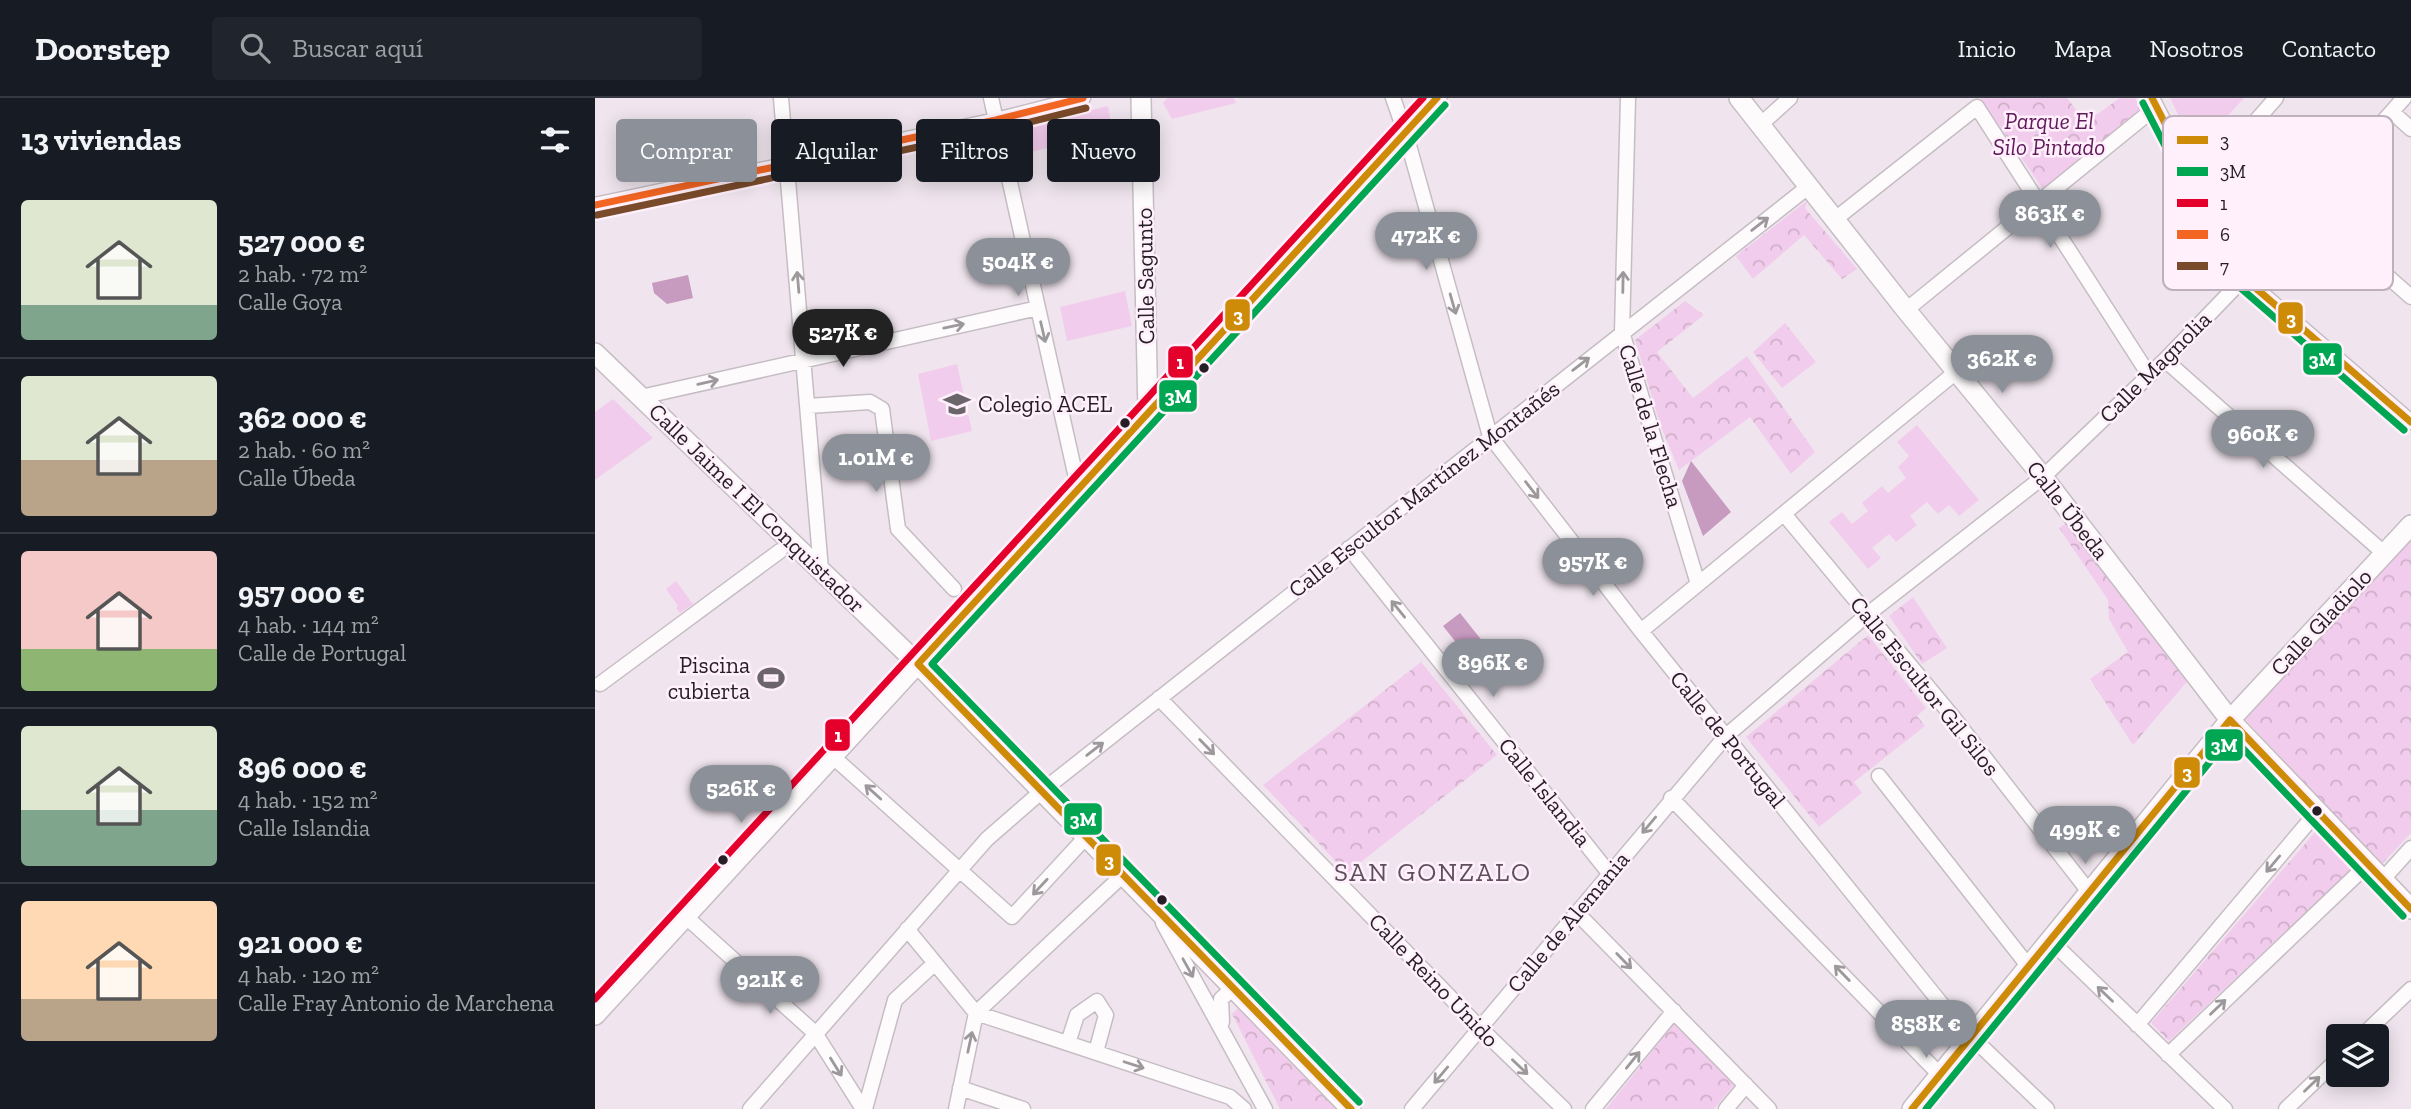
<!DOCTYPE html>
<html lang="es">
<meta charset="utf-8">
<style>
body{margin:0;font-family:"Zilla Slab",serif;background:#20242c;color:#f1f3f6;height:100vh;display:flex;flex-direction:column;font-size:26px;white-space:nowrap}
*{box-sizing:border-box;margin:0}
p{font-size:23px;color:#9ea1a6}
.icon{flex:none;width:38px;height:38px;fill:none;stroke:currentColor;stroke-width:2;stroke-linecap:round;stroke-linejoin:round}
.map{position:relative;flex:1;overflow:hidden}
.drawer{display:flex;flex-direction:column;background:#171b24;width:595px}
.drawer>*{flex:none}
.guide{position:absolute;left:21px;top:21px;width:665px;height:63px;display:flex;gap:14px}
.buttons{position:absolute;left:1731px;top:926px;display:grid;gap:14px}
.buttons a{display:grid;place-items:center;width:63px;height:63px;border-radius:7px;background:#171b24;box-shadow:0 4px 18px #0003;font-size:35px}
.price{position:absolute;translate:-50% -60px;padding:0 16px;border-radius:24px;background:#8c9099;color:#fff;font-size:23px;line-height:46px;filter:drop-shadow(0 2px 4px #0008)}
.price::after{content:'';position:absolute;left:50%;top:42px;width:21px;height:16px;margin-left:-10px;background:inherit;clip-path:polygon(0 0,100% 0,50% 100%)}
.price.on{background:#222;color:#fff}
ul{padding:0;list-style:none}
li{display:flex;align-items:center;gap:21px;height:175px;padding:0 21px}
li+li{border-top:2px solid #363941}
li span{display:grid;place-items:center;flex:none;width:196px;height:140px;border-radius:7px;color:#555}
li>.icon{margin-inline-start:auto}
span .icon{width:84px;height:84px;fill:#fffc;stroke-width:1}
li b{font-size:30px}
h2{display:flex;justify-content:space-between;align-items:center;height:84px;padding:0 21px;font-size:30px}
.pill{padding:0 24px;border-radius:7px;background:#171b24;box-shadow:0 4px 18px #0003;font-size:24px;line-height:63px}
.pill.on{background:#8c9099;color:#fff}
header{display:flex;align-items:center;gap:42px;box-sizing:border-box;height:98px;padding:0 35px;background:#171b24;border-bottom:2px solid #363941}
header strong{font-size:33px}
nav{display:flex;gap:38px;margin-inline-start:auto;font-size:24px}
.search{width:490px;height:63px;background:#20242c;display:flex;align-items:center;gap:18px;box-sizing:border-box;padding:0 24px;border-radius:7px;color:#9ea1a6;font-size:26px}
main{display:flex;flex:1;min-height:0}
.map>svg:first-child{display:block}
</style>
<header>
<strong>Doorstep</strong>
<div class="search"><svg class="icon" aria-label="search" viewBox="0 0 24 24"><circle cx="10" cy="10" r="6"/><path d="M15 15l6 6"/></svg>Buscar aquí</div>
<nav><a>Inicio</a><a>Mapa</a><a>Nosotros</a><a>Contacto</a></nav>
</header>
<main>
<section class="drawer">
<h2>13 viviendas<svg class="icon" aria-label="filters" viewBox="0 0 24 24"><path d="M4 7h16M4 17h16"/><circle cx="9" cy="7" r="2"/><circle cx="15" cy="17" r="2"/></svg></h2>
<ul>
<li><span style="background:linear-gradient(#dfe7d0 75%,#7fa58c 0)"><svg class="icon" aria-label="home" viewBox="0 0 24 24"><path d="M3 11l9-7 9 7M6 9v11h12V9"/></svg></span><div><b>527 000 €</b><p>2 hab. · 72 m²</p><p>Calle Goya</p></div></li>
<li><span style="background:linear-gradient(#dfe7d0 60%,#b9a48a 0)"><svg class="icon" aria-label="home" viewBox="0 0 24 24"><path d="M3 11l9-7 9 7M6 9v11h12V9"/></svg></span><div><b>362 000 €</b><p>2 hab. · 60 m²</p><p>Calle Úbeda</p></div></li>
<li><span style="background:linear-gradient(#f6c9c9 70%,#8fb573 0)"><svg class="icon" aria-label="home" viewBox="0 0 24 24"><path d="M3 11l9-7 9 7M6 9v11h12V9"/></svg></span><div><b>957 000 €</b><p>4 hab. · 144 m²</p><p>Calle de Portugal</p></div></li>
<li><span style="background:linear-gradient(#dfe7d0 60%,#7fa58c 0)"><svg class="icon" aria-label="home" viewBox="0 0 24 24"><path d="M3 11l9-7 9 7M6 9v11h12V9"/></svg></span><div><b>896 000 €</b><p>4 hab. · 152 m²</p><p>Calle Islandia</p></div></li>
<li><span style="background:linear-gradient(#ffd9b3 70%,#b9a48a 0)"><svg class="icon" aria-label="home" viewBox="0 0 24 24"><path d="M3 11l9-7 9 7M6 9v11h12V9"/></svg></span><div><b>921 000 €</b><p>4 hab. · 120 m²</p><p>Calle Fray Antonio de Marchena</p></div></li>
</ul>
</section>
<div class="map">
<svg width="1816" height="1011" viewBox="0 0 1816 1011">
<defs>
<pattern id="forest-crowns" width="20" height="18" patternUnits="userSpaceOnUse" patternTransform="scale(1.75)"><rect width="20" height="18" fill="#f2ccec"/><path d="M2 6a3 3 0 1 1 6 0M12 15a3 3 0 1 1 6 0" fill="none" stroke="#cfafca"/></pattern>
</defs>
<rect width="100%" height="100%" fill="#f0e5ee"/>
<path fill="url(#forest-crowns)" d="M1385,0h87l19,24 34,-24h15l6,12 -98,79z
M1213,102l-3,8 52,61 -15,10 -38,-44 -51,44 -17,-23z
M1090,203l19,14 -47,37 36,46 54,-42 68,96 -24,22 -41,-57 -71,53 -19,-46 -25,-84z
M1190,225l31,39 -34,26 -29,-36z
M1474,423l122,156 -58,68 -43,-66 38,-27 -19,-33 -1,-19 -49,-72z
M1816,441v294l-30,32 -137,-147z
M1318,499l34,51 -25,16 -33,-48z
M1273,537l58,73 -9,8 8,10 -71,56 8,11 -43,34 -73,-90z
M826,564l76,93 -150,118 -84,-88z
M1721,733l35,39 -182,171 -18,-18z
M643,910l98,101h-56l-48,-95z
M1080,925l59,62 -20,24h-108z"/>
<path fill="#f2ccec" d="M572,0h67l2,5 -64,16 -9,-16z
M1575,0h74l-48,53z
M513,8l4,24 -91,25 -6,-26z
M530,193l7,35 -65,15 -7,-34z
M362,266l15,67 -41,10 -13,-67z
M18,301l40,39 -58,42v-68z
M1322,327l62,75 -20,16 -10,-11 -11,9 -11,-12 -17,14 7,9 -21,17 -7,-8 -17,14 9,10 -13,11 -39,-47 13,-10 10,12 16,-13 -6,-8 20,-17 6,7 18,-15 -8,-11 11,-11 -12,-14z
M81,483l17,23 -13,9 -4,-5 2,-2 -12,-17z"/>
<path fill="#c79ac0" d="M93,177l5,23 -26,6 -13,-11 -2,-10z
M1096,363l40,51 -28,24 -21,-55z
M865,515l31,39 -17,13 -31,-39z"/>
<g fill="none" stroke-linecap="round" stroke-linejoin="round">
<defs>
<path id="street" d="M186,0l40,472
M396,0l88,393
M798,0l13,37 84,301 151,195 315,391 91,87
M1033,0l-6,234 76,252
M1557,0l92,180 167,144
M1797,14l19,17
M1165,27l30,-27
M1603,89l78,-89
M0,107l401,-85 87,-22
M1714,109l102,90
M1239,122l143,-113 172,268
M1311,212l250,-203
M1570,262l220,194
M46,299l397,-89
M213,308l62,-4 12,7 16,120 56,60
M1189,416l169,203 137,176
M754,450l260,325
M1046,533l315,-259
M5,586l180,-133
M564,600l321,330 84,81
M236,657l181,162 74,-80
M1284,678l150,191
M1076,700l269,277
M1788,781l28,-31
M982,815l192,196
M90,818l130,117 48,76
M568,825l102,186
M312,831l69,84 254,84 14,12
M1455,842l175,169
M627,924l-1,-23 12,-11
M1542,927l180,-213
M1767,938l49,-47
M473,945l9,-28 20,-14 9,14 -10,37
M1573,957l200,-191
M365,990l63,21
M155,1011l237,-270 55,-48 766,-604
M270,1011l30,-109 40,-37
M361,1011l20,-96 147,-138
M817,1011l314,-373 142,-122 175,-137 122,-117 79,-82 160,-180
M998,1011l81,-98
M1131,1011l20,-24
M1691,1011l52,-50"/>
<path id="secondary" d="M546,0l7,315
M1144,0l167,212 137,167 187,243 181,189
M0,255l323,311 433,445
M0,917l842,-917
M1317,1011l318,-389 181,-195"/>
</defs>
<use href="#street" stroke="#c6bdc4" stroke-width="17"/>
<use href="#secondary" stroke="#c6bdc4" stroke-width="22"/>
<use href="#street" stroke="#fdfbfc" stroke-width="14"/>
<use href="#secondary" stroke="#fdfbfc" stroke-width="19"/>
<defs>
<path id="bus-1" d="M1557,0l92,180 167,144
M756,1011l-433,-445 519,-566
M1317,1011l318,-389 181,189"/>
<path id="bus-2" d="M1548,5l93,181 168,146
M764,1004l-427,-438 513,-559
M1331,1011l305,-373 172,180"/>
<path id="bus-3" d="M0,901l828,-901"/>
<path id="bus-4" d="M0,107l401,-85 87,-22"/>
<path id="bus-5" d="M2,117l401,-85 88,-22"/>
</defs>
<use href="#bus-1" stroke="#fff0fc" stroke-width="12"/>
<use href="#bus-2" stroke="#fff0fc" stroke-width="12"/>
<use href="#bus-3" stroke="#fff0fc" stroke-width="12"/>
<use href="#bus-4" stroke="#fff0fc" stroke-width="12"/>
<use href="#bus-5" stroke="#fff0fc" stroke-width="12"/>
<use href="#bus-1" stroke="#cd8b07" stroke-width="7"/>
<use href="#bus-2" stroke="#00a651" stroke-width="7"/>
<use href="#bus-3" stroke="#e4002b" stroke-width="7"/>
<use href="#bus-4" stroke="#f26522" stroke-width="7"/>
<use href="#bus-5" stroke="#7a4b2a" stroke-width="7"/>
</g>
<defs><path id="oneway-shaft" d="M-6 0H5M1.5-3L5.5 0L1.5 3" fill="none" stroke-width="1.6" stroke-linecap="round" stroke-linejoin="round" transform="scale(1.75)"/></defs>
<g stroke="#9c989b">
<use href="#oneway-shaft" transform="translate(1165 126) rotate(-38)"/>
<use href="#oneway-shaft" transform="translate(203 184) rotate(-95)"/>
<use href="#oneway-shaft" transform="translate(1028 184) rotate(-89)"/>
<use href="#oneway-shaft" transform="translate(858 206) rotate(74)"/>
<use href="#oneway-shaft" transform="translate(359 228) rotate(-12)"/>
<use href="#oneway-shaft" transform="translate(448 234) rotate(77)"/>
<use href="#oneway-shaft" transform="translate(986 266) rotate(-38)"/>
<use href="#oneway-shaft" transform="translate(113 284) rotate(-13)"/>
<use href="#oneway-shaft" transform="translate(937 392) rotate(52)"/>
<use href="#oneway-shaft" transform="translate(803 511) rotate(-129)"/>
<use href="#oneway-shaft" transform="translate(612 649) rotate(46)"/>
<use href="#oneway-shaft" transform="translate(500 651) rotate(-38)"/>
<use href="#oneway-shaft" transform="translate(278 694) rotate(-138)"/>
<use href="#oneway-shaft" transform="translate(1054 727) rotate(130)"/>
<use href="#oneway-shaft" transform="translate(1678 766) rotate(130)"/>
<use href="#oneway-shaft" transform="translate(445 789) rotate(133)"/>
<use href="#oneway-shaft" transform="translate(1029 863) rotate(46)"/>
<use href="#oneway-shaft" transform="translate(593 870) rotate(61)"/>
<use href="#oneway-shaft" transform="translate(1247 875) rotate(-134)"/>
<use href="#oneway-shaft" transform="translate(1510 896) rotate(-136)"/>
<use href="#oneway-shaft" transform="translate(1623 909) rotate(-44)"/>
<use href="#oneway-shaft" transform="translate(375 944) rotate(-78)"/>
<use href="#oneway-shaft" transform="translate(1038 962) rotate(-51)"/>
<use href="#oneway-shaft" transform="translate(539 967) rotate(18)"/>
<use href="#oneway-shaft" transform="translate(241 969) rotate(58)"/>
<use href="#oneway-shaft" transform="translate(925 969) rotate(44)"/>
<use href="#oneway-shaft" transform="translate(846 977) rotate(130)"/>
<use href="#oneway-shaft" transform="translate(1717 986) rotate(-44)"/>
</g>
<defs>
<symbol id="school-bare" viewBox="-9 -9 18 18"><path d="M0-5L7-2L0 1L-7-2ZM-4 1L0 2.5L4 1V4Q0 6-4 4Z" fill="#6c646b" stroke="#fff0fc" stroke-width="2.5" paint-order="stroke"/></symbol>
<symbol id="stadium-bare" viewBox="-9 -9 18 18"><path d="M0-5a6.5 5 0 1 0 0 10a6.5 5 0 1 0 0-10ZM-3.5-1.8h7v3.6h-7Z" fill="#6c646b" stroke="#fff0fc" stroke-width="2.5" paint-order="stroke"/></symbol>
</defs>
<g fill-rule="evenodd">
<use href="#school-bare" x="343" y="287" width="38" height="38"/>
<use href="#stadium-bare" x="157" y="561" width="38" height="38"/>
</g>
<g fill="#251e24" stroke="#fff0fc" stroke-width="2.5">
<circle cx="609" cy="270" r="6"/>
<circle cx="530" cy="325" r="6"/>
<circle cx="1722" cy="713" r="6"/>
<circle cx="128" cy="762" r="6"/>
<circle cx="567" cy="802" r="6"/>
</g>
<g text-anchor="middle" dominant-baseline="central" stroke-width="5" stroke-linejoin="round" paint-order="stroke">
<g font-size="23" font-style="italic" fill="#60195a" stroke="#fff0fc">
<text x="1454" y="23">Parque El<tspan x="1454" dy="26">Silo Pintado</tspan></text>
</g>
<g font-size="23" fill="#251e24" stroke="#fff0fc">
<text transform="translate(550 178) rotate(-91)">Calle Sagunto</text>
<text transform="translate(1560 269) rotate(-45)">Calle Magnolia</text>
<text transform="translate(1056 328) rotate(73)">Calle de la Flecha</text>
<text transform="translate(829 391) rotate(-38)">Calle Escultor Martínez Montañés</text>
<text transform="translate(162 410) rotate(44)">Calle Jaime I El Conquistador</text>
<text transform="translate(1473 412) rotate(52)">Calle Úbeda</text>
<text transform="translate(1726 524) rotate(-47)">Calle Gladiolo</text>
<text transform="translate(1330 588) rotate(51)">Calle Escultor Gil Silos</text>
<text transform="translate(1133 641) rotate(51)">Calle de Portugal</text>
<text transform="translate(950 694) rotate(51)">Calle Islandia</text>
<text transform="translate(973 824) rotate(-50)">Calle de Alemania</text>
<text transform="translate(839 882) rotate(46)">Calle Reino Unido</text>
</g>
<g font-size="23" fill="#251e24" stroke="#fff0fc" text-anchor="start">
<text x="383" y="306">Colegio ACEL</text>
<text x="155" y="567" text-anchor="end">Piscina<tspan x="155" dy="26">cubierta</tspan></text>
</g>
<g font-size="26" letter-spacing="2" fill="#5f4f5d" stroke="#fff0fc">
<text x="838" y="774">SAN GONZALO</text>
</g>
</g>
<rect x="1568" y="18" width="230" height="174" rx="10" fill="#fff0fc" stroke="#beb1bb" stroke-width="2"/>
<rect x="1582" y="38" width="31" height="8" fill="#cd8b07"/>
<rect x="1582" y="69" width="31" height="9" fill="#00a651"/>
<rect x="1582" y="101" width="31" height="8" fill="#e4002b"/>
<rect x="1582" y="132" width="31" height="9" fill="#f26522"/>
<rect x="1582" y="164" width="31" height="8" fill="#7a4b2a"/>
<g font-size="19" fill="#251e24">
<text x="1625" y="49">3</text>
<text x="1625" y="80">3M</text>
<text x="1625" y="112">1</text>
<text x="1625" y="143">6</text>
<text x="1625" y="175">7</text>
</g>
<g stroke="#fff0fc" stroke-width="2.5">
<rect x="629" y="200" width="27" height="34" rx="7" fill="#cd8b07"/>
<rect x="1682" y="203" width="27" height="34" rx="7" fill="#cd8b07"/>
<rect x="1707" y="244" width="41" height="34" rx="7" fill="#00a651"/>
<rect x="572" y="247" width="27" height="34" rx="7" fill="#e4002b"/>
<rect x="563" y="281" width="40" height="34" rx="7" fill="#00a651"/>
<rect x="229" y="620" width="27" height="34" rx="7" fill="#e4002b"/>
<rect x="1609" y="630" width="40" height="34" rx="7" fill="#00a651"/>
<rect x="1578" y="658" width="28" height="33" rx="7" fill="#cd8b07"/>
<rect x="468" y="704" width="40" height="34" rx="7" fill="#00a651"/>
<rect x="500" y="745" width="27" height="34" rx="7" fill="#cd8b07"/>
</g>
<g font-size="19" text-anchor="middle" font-weight="bold" fill="#fff">
<text x="643" y="224">3</text>
<text x="1696" y="227">3</text>
<text x="1727" y="268">3M</text>
<text x="585" y="271">1</text>
<text x="583" y="305">3M</text>
<text x="243" y="644">1</text>
<text x="1629" y="654">3M</text>
<text x="1592" y="681">3</text>
<text x="488" y="728">3M</text>
<text x="514" y="769">3</text>
</g>
</svg>
<div class="buttons">
<a><svg class="icon" aria-label="layers" viewBox="0 0 24 24"><path d="M12 4l9 5-9 5-9-5zM3 14l9 5 9-5"/></svg></a>
</div>
<b class="price" style="left:1455px;top:152px">863K €</b>
<b class="price" style="left:831px;top:174px">472K €</b>
<b class="price" style="left:423px;top:200px">504K €</b>
<b class="price on" style="left:248px;top:271px">527K €</b>
<b class="price" style="left:1407px;top:297px">362K €</b>
<b class="price" style="left:1668px;top:372px">960K €</b>
<b class="price" style="left:281px;top:396px">1.01M €</b>
<b class="price" style="left:998px;top:500px">957K €</b>
<b class="price" style="left:898px;top:601px">896K €</b>
<b class="price" style="left:146px;top:727px">526K €</b>
<b class="price" style="left:1490px;top:768px">499K €</b>
<b class="price" style="left:175px;top:918px">921K €</b>
<b class="price" style="left:1331px;top:962px">858K €</b>
<div class="guide">
<a class="pill on">Comprar</a>
<a class="pill">Alquilar</a>
<a class="pill">Filtros</a>
<a class="pill">Nuevo</a>
</div>
</div>
</main>
